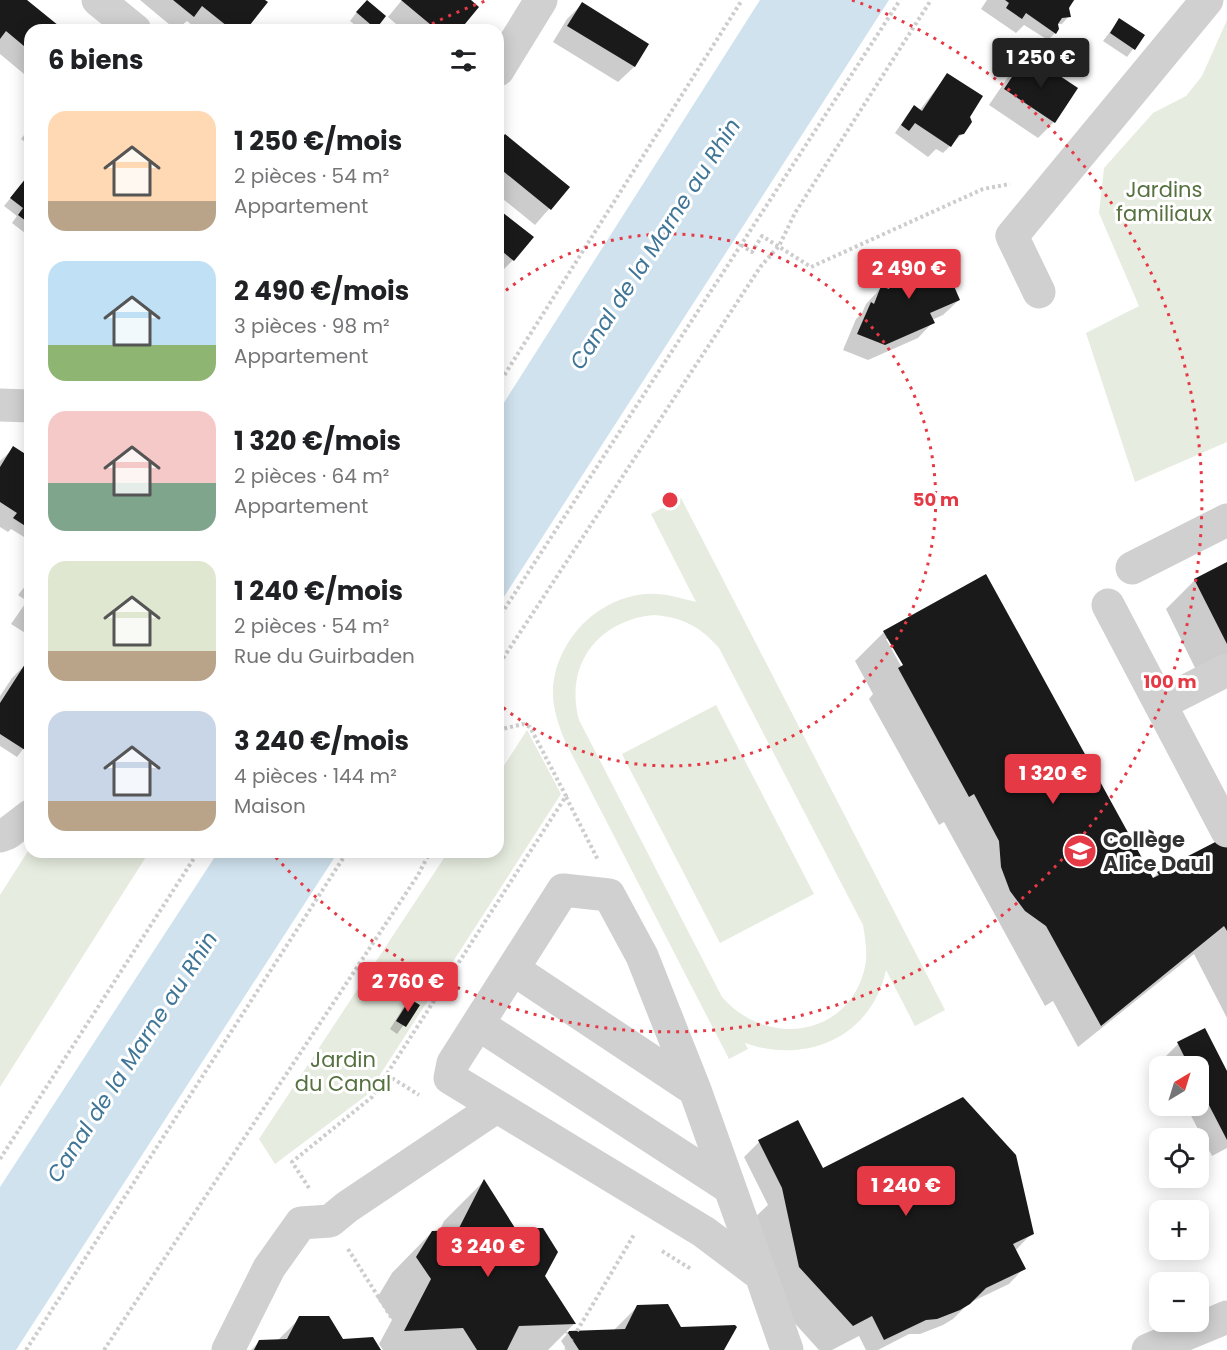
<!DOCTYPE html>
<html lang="fr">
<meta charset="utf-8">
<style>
body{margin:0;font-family:Poppins,sans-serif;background:#f2f2f2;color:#202124;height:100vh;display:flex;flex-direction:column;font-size:22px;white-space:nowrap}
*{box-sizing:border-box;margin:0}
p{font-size:20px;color:#757577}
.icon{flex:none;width:33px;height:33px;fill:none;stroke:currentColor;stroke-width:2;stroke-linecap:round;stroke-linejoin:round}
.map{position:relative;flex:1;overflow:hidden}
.side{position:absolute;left:24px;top:24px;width:480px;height:834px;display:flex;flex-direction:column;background:#fff;border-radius:18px;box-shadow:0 3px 15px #0003}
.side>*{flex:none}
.needle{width:39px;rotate:38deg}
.fabs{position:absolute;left:1149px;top:1056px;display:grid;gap:12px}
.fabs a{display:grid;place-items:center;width:60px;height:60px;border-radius:12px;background:#fff;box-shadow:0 3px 15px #0003;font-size:30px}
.price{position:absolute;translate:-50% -51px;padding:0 14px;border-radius:6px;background:#e63946;color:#fff;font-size:20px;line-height:39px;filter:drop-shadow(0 2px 3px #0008)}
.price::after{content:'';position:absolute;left:50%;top:36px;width:18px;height:14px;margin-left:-9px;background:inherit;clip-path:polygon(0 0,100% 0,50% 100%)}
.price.current{background:#222;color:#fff}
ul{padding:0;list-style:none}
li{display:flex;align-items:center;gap:18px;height:150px;padding:0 24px}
li span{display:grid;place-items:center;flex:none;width:168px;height:120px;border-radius:18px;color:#555}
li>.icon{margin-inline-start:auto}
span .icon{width:72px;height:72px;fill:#fffc;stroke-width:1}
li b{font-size:26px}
h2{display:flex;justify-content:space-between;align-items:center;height:72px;padding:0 24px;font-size:26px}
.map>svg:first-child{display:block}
</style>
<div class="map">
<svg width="1227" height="1350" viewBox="0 0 1227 1350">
<rect width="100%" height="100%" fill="#fff"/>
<path fill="#e6ecdf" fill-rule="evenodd" d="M1227,20v422l-92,40 -49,-149 53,-27 -40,-93 5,-45 49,-55 33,-17 16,-20z
M681,498l264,512 -30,16 -29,-56c-2,9 -5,18 -9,26 -25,50 -82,65 -132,47l3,6 -19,10 -164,-318c-6,-15 -11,-29 -12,-45 -1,-48 37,-93 85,-101 20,-4 39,2 58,7l-45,-88zM654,615c28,2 47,12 65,33l144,277c2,12 4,24 3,36 -11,74 -97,90 -144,36l-143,-277c-15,-55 19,-100 75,-105z
M716,705l98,189 -94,49 -98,-189z
M527,730l34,64 -194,301 -92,69 -16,-25 189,-287h50v-77z
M30,848v4h119l-149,235v-192z"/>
<path fill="#cfe2ee" d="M760,0h129l-391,606v-194z
M218,852h120l-322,498h-16v-163z"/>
<path fill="#0003" fill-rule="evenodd" d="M0,0h25l36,30h-31v38l-6,6 -24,-20z
M140,0h123l-19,30h-46l-11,-9 -11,9z
M402,0h67l-11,30h-55l-15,-13z
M987,0h88l-8,8 2,8 -7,8h-6l-1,9 -7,7 -24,-15 -8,8 -35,-24z
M582,4l65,40 -13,23 -16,15 -65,-40 14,-23z
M359,9l16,21h-14l-11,-9z
M1119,20l24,16 -16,21 -24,-16z
M1028,56l48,33 -22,33 -16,16 -49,-33 23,-34z
M947,75l21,42 -5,16 -20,20 -7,-4 -8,8 -33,-24 12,-18 7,-8 5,4z
M30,127v19l-9,-7z
M498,144l70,43 -33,38 -37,-30z
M30,174v63l-18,-14 5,-7 -13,-10z
M498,211l15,49 -15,15z
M911,250l48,50 -16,15 -11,5 1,2 -15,16 -50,22 -25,-10 13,-31 6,-6 4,-9 26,-28 4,-10z
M14,448l16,11v72l-6,6 -13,-8 -3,3 -8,-5v-66z
M1227,564v100l-27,14 -34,-69 29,-29z
M30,580v56l-19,-12 16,-23 -9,-6z
M884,632l268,247 6,-6 69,-35v180l-33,-64 -116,93 -25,-46 -8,5 -101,-184 -5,3 -70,-126 4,-5 -18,-33zM886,639h4l18,32 -3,2z
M27,663l3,2v75l-13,17 -17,-11v-50l12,-18z
M410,1001l8,5 -21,28 -7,-5 13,-21z
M1178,1044l49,30v74l-15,8 -26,-50h12v-40h-32l-3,-7z
M759,1142l63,28 210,63 -17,18 9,17 -15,16 -40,19 -16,16 -10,6 -23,9h-11l-31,16h-12l-7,-14 -27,14h-13l-49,-54 -17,-77 15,-14 -24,-48z
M484,1181l90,143 -8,8 47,-1 24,-24 86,43h-156l-6,-9 6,-7 -2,-1 -17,17h-165l-4,-6 13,-24 -15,-22 15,-25 40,-41h7l5,-11z
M300,1318l42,23 37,9h-128l9,-9h17z"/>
<path fill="#1a1a1a" d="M0,0h27l37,30h-34v21l-24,-20 -6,8z
M173,0h92l3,2 -22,28h-14l-30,-24 -8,11z
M367,0l19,16 -10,13 1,1h-11l4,-6 -14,-12z
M401,0h70l8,7 -19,23h-23z
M1005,0h69l-5,8 2,9 -9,1 -4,6 1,5 -3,5 -30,-21 -4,6 -16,-11 3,-5z
M582,2l67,42 -14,23 -68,-41z
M1119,18l26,17 -10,15 -25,-17z
M1027,54l51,34 -23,35 -51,-34z
M947,73l36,23 -13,21 2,5 -8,12 -5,1 -8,12 -36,-24 -6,8 -8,-6 13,-20 8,6z
M505,134l65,53 -19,23 -53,-43v-24z
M30,173v51l-12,-9 5,-7 -13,-10z
M498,209l36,28 -20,24 -16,-13z
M911,249l33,14 16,37 -30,13 5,10 -50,22 -28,-11 14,-32 3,2 7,-18 8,3 9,-21 4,1z
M13,446l17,11v72l-17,-11 4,-5 -17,-11v-35z
M1227,562v82l-33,-65z
M986,574l167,304 6,-3 -2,-3 70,-36v95l-3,-5 -123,100 -55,-100 -21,-15 -15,-20 -9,-24 -2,-26 -25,-47 -5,3 -71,-129 5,-3 -20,-34z
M27,661l3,2v80l-5,7 -25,-16v-31z
M410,999l10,6 -14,22 -10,-6z
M1205,1028l22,43v69l-29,-56v-18h-9l-12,-24z
M963,1097l53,58 18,79 -21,10 13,25 -40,19 -16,16 -10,6 -23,9 -11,1 -42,20 -12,-24 -19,10 -54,-59 -17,-79 -24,-48 40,-20 25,48z
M484,1179l31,49h28l15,24 -13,24 31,48 -57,2 -12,24h-30l-14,-22 -59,3 27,-52 -15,-22 16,-26 26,-1z
M668,1304l13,23 54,-2 2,2 -13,23h-145l-11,-17 1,-2 56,-2 12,-24z
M299,1316h30l14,23 30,-2 8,13h-127l5,-10 28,-1z"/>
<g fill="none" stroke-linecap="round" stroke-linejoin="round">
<path stroke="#cdcdcd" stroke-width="4" stroke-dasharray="3 3" stroke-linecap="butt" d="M741,245l11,7 10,-16 49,31 172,-78 27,-5
M498,385l244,-385
M498,619l402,-619
M498,669l4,-9 259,-394 18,-20 16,-33 136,-213
M566,797l32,63
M387,1075l32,20
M0,1159l198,-307
M309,1188l-17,-26 80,-65 194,-301 -36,-69 -7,-3 -25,6
M348,1249l64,101
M662,1251l29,18
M577,1331l58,-98
M26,1350l321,-498
M104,1350l314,-475 12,-23
M566,1350l6,-11"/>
<path stroke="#d0d0d0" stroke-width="33" d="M98,0l37,30
M498,70l43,-70
M1039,292l-27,-56 195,-236
M0,405l30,1
M1132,568l95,-48
M1108,605l119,226
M1160,704l67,-34
M0,836l8,-3 22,-17
M513,969l182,121
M478,1024l252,164
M761,1275l-66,-185 -53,-134 -33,-61 -46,-5 -110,173 -3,15 254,154 57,43 26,75
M228,1350l41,-82 32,-45 29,-2 17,-14 149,-100
M1148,1350l79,-33"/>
</g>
<g fill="none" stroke="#e63946" stroke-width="3" stroke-dasharray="3 6">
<path d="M499 296A266 266 0 1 1 499 704"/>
<path d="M424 28A532 532 0 0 1 488 0M852 0A532 532 0 1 1 272 853"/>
</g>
<defs>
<symbol id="school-disc" viewBox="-11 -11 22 22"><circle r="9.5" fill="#e63946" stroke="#fff"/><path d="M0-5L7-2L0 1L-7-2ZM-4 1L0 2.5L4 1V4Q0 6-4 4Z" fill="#fff"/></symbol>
</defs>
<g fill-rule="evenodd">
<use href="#school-disc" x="1061" y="832" width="38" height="38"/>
</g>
<g text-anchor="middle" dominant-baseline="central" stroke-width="6" stroke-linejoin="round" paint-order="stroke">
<g font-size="21" fill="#56703f" stroke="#fff">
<text x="1164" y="189">Jardins<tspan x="1164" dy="24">familiaux</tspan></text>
<text x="343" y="1059">Jardin<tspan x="343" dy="24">du Canal</tspan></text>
</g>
<g font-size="21" font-weight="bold" fill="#333" stroke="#fff" text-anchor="start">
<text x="1103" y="839">Collège<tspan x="1103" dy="24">Alice Daul</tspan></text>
</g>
<g font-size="22" font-style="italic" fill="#3f7597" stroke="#fff">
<text transform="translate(655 244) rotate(-57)">Canal de la Marne au Rhin</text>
<text transform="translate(132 1057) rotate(-57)">Canal de la Marne au Rhin</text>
</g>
</g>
<circle cx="670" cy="500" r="9" fill="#e63946" stroke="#fff" stroke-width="3"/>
<g font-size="18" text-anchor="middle" font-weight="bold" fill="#e63946" stroke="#fff" stroke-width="6" stroke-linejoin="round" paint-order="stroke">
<text x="936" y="506">50 m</text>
<text x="1170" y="688">100 m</text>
</g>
</svg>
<div class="fabs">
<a><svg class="needle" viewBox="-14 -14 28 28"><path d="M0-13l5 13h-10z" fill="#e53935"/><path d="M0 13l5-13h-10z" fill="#757577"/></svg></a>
<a><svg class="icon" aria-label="locate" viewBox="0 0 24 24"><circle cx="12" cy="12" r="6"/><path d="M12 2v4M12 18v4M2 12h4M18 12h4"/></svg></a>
<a>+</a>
<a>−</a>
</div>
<b class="price current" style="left:1041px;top:89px">1 250 €</b>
<b class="price" style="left:909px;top:300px">2 490 €</b>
<b class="price" style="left:1053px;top:805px">1 320 €</b>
<b class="price" style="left:408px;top:1013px">2 760 €</b>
<b class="price" style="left:906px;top:1217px">1 240 €</b>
<b class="price" style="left:488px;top:1278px">3 240 €</b>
<section class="side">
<h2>6 biens<svg class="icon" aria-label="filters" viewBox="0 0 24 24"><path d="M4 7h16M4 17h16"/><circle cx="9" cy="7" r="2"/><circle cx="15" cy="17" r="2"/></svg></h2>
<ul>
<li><span style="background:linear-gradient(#ffd9b3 75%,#b9a48a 0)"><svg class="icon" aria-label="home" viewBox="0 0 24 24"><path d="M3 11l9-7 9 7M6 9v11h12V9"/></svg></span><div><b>1 250 €/mois</b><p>2 pièces · 54 m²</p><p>Appartement</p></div></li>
<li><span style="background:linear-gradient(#bfe0f5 70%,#8fb573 0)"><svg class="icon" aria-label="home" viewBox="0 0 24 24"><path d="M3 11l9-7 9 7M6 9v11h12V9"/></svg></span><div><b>2 490 €/mois</b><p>3 pièces · 98 m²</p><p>Appartement</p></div></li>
<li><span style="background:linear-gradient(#f6c9c9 60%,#7fa58c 0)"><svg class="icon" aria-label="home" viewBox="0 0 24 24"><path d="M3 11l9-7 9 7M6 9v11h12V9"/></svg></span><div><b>1 320 €/mois</b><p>2 pièces · 64 m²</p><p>Appartement</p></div></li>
<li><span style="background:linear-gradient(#dfe7d0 75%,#b9a48a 0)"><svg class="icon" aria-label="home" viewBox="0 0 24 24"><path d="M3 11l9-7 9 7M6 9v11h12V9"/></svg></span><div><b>1 240 €/mois</b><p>2 pièces · 54 m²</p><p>Rue du Guirbaden</p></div></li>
<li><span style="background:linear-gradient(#c9d6e8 75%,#b9a48a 0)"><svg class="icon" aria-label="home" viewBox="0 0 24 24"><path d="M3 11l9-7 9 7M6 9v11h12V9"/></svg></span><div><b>3 240 €/mois</b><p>4 pièces · 144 m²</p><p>Maison</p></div></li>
</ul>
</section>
</div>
